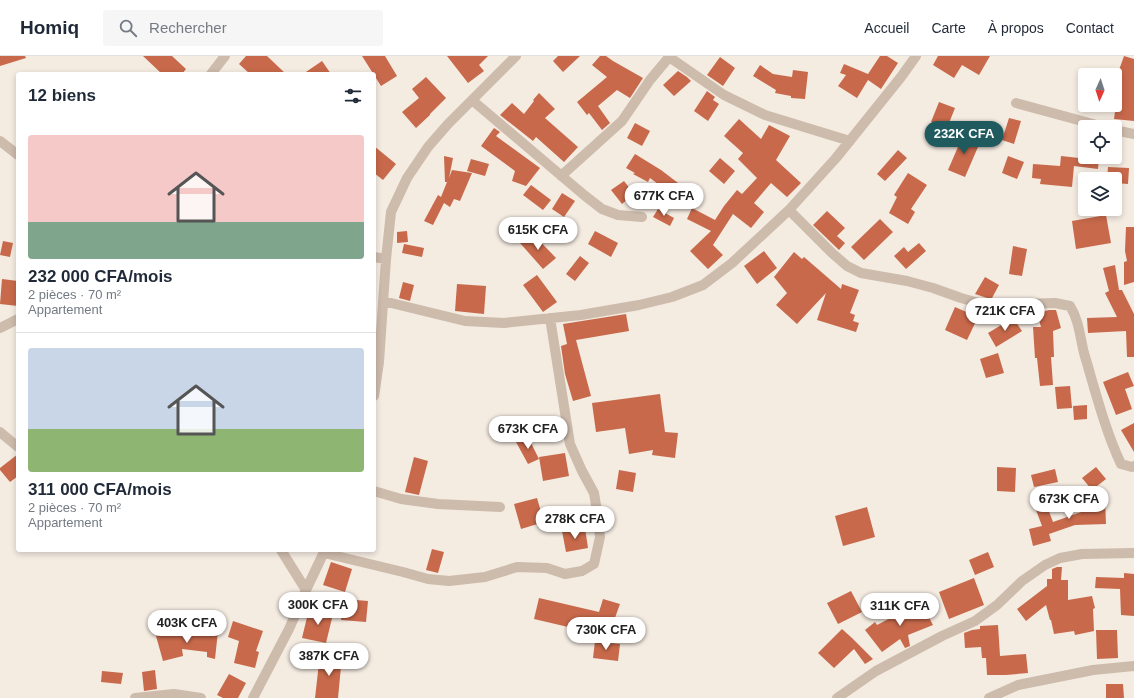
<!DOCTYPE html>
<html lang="fr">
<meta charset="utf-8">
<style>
body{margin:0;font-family:Helvetica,sans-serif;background:#f6f6f7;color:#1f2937;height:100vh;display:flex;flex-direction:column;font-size:15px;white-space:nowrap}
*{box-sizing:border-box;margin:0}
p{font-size:13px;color:#747a83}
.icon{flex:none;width:22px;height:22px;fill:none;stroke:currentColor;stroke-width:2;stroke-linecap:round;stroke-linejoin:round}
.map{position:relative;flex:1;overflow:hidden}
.panel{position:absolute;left:16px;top:16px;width:360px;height:480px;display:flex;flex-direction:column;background:#fff;border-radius:4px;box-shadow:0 2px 6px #0003}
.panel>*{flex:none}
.needle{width:26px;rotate:183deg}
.tools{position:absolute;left:1078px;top:12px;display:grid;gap:8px}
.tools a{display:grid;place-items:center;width:44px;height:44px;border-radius:4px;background:#fff;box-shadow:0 2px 6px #0003;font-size:20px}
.price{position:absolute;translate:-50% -34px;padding:0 9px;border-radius:14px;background:#fff;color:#222;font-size:13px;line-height:26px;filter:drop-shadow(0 1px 2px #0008)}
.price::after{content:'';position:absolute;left:50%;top:24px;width:12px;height:9px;margin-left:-6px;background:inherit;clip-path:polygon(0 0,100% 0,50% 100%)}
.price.selected{background:#1f5a5e;color:#fff}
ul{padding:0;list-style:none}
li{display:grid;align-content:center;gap:8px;height:212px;padding:0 12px}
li+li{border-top:1px solid #e0e1e3}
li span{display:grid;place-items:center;height:124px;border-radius:4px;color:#555}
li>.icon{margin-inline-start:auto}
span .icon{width:72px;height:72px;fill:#fffc;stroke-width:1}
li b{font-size:17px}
h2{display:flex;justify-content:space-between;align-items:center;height:48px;padding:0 12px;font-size:17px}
header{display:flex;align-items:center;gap:24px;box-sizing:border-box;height:56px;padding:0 20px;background:#fff;border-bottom:1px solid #e0e1e3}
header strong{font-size:19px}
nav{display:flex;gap:22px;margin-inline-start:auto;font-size:14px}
.search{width:280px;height:36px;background:#f6f6f7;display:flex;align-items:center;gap:10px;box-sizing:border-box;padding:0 14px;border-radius:4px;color:#747a83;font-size:15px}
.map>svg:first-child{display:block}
</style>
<header>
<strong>Homiq</strong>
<div class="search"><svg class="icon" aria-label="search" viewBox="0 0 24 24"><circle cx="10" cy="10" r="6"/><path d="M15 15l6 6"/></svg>Rechercher</div>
<nav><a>Accueil</a><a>Carte</a><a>À propos</a><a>Contact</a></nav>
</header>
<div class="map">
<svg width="1134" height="642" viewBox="0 0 1134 642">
<rect width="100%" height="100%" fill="#f4ebe1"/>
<path fill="#c8694b" d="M0,0h25l1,2 -26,8z
M143,0h29l14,13 -4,5h-20z
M246,0h21l19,18h-36l-11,-10z
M362,0h23l12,20 -16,10z
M447,0h41l-9,9 5,6 -16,12z
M558,0h22l-17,16 -10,-11z
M600,0h6l7,5 30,17 -13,20 -13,-8 -19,16 12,17 -8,7 -13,-17 -2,2 -10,-13 30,-25 -15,-12z
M880,0h7l11,7 -17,26 -13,-9 -11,18 -19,-12 8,-11 -6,-2 4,-9 24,10z
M938,0h52l-11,19 -17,-10 -8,13 -21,-13z
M1124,0l10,3v62l-20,-2 5,-36h-2l1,-13h1z
M720,1l15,11 -12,18 -16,-11z
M322,5l9,13h-28z
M760,9l13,9 19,3 1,-7 15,2 -3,27 -14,-1v-2l-16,-3 1,-3 -23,-14z
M678,15l9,6 4,4 -17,15 -11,-11z
M426,21l20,21 -16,16v1l-14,13 -14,-16 17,-14 -7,-9z
M707,35l8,6 -2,3 6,4 -11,17 -14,-10z
M539,37l16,16 -10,9 33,29 -14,15 -28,-25 -3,4 -33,-26 12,-12 12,11 10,-13 -1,-1z
M939,46l16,6 -8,20 -16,-6z
M1009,62l12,3 -7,23 -12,-4z
M739,63l22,20 8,-14 21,11 -14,24 25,23 -14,14 -16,-14 -17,20 10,9 -13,16 -18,-14 -20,31 10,10 -15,14 -18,-18 21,-20 -24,-12 5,-11 23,12 9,-14 13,-16 5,4 15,-16 -19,-19 5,-6 -19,-17z
M635,67l15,8 -8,15 -15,-8z
M494,72l6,4 -4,4 44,32 -14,18 -14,-5 3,-10 -34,-25z
M964,77l17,7 -16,37 -17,-7z
M374,90l22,18 -13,16 -9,-7z
M898,94l9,8 -22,23 -8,-7z
M635,98l26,16 21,16 -8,10 -24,-18 -2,4 -15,-8 2,-1 -9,-5z
M444,100l9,2 -4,20 3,-8 20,3 -12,28 -6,-2 -4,8 -6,-4 -11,22 -9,-4 14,-26 3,2 6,-15h-2z
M1008,100l16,6 -7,17 -15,-6z
M1061,100l18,2v-1h20l-1,12 -24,-3 -2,21 -32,-3 1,-5 -9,-1 1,-14 27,2z
M720,102l15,13 -11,13 -15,-13z
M471,103l18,5 -4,12 -18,-5z
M1108,111l21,1 -1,16 -13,-1v-4h-8z
M908,117l19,12 -16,24 4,3 -7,12 -19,-11 8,-16 -3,-2z
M624,125l10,13 -12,10 -11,-14z
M531,129l20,15 -8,10 -20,-15z
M562,137l13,8 -11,16 -12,-8z
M658,153l16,9 -4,8 -17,-9z
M827,155l18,17 -8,8 8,7 -6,7 -26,-25z
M1106,159l5,28 -35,6 -4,-28z
M880,163l13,13 -29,28 -13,-13z
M1126,171h8v55l-10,3v-23l3,-1 -2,-10z
M407,175l1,11 -11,1v-11z
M595,175l23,12 -7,14 -23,-13z
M531,176l25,26 -13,11 -23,-26z
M3,185l10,2 -3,14 -10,-2z
M919,187l7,8 -20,18 -12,-13 10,-9 4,5z
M404,188l20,4 -2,9 -20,-4z
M1013,190l14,3 -5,27 -13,-2z
M764,195l13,17 -20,16 -13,-18z
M794,196l8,7 2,-2 37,32 1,-5 17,6 -9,23 5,2 -2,6 6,2 -3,9 -39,-12 9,-27 -29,31 -21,-19 11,-12 -13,-16z
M580,200l9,7 -14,18 -9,-7z
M1115,209l4,25h3l12,24v43h-7l-1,-26 -38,2 -1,-15 30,-1 -12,-24 4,-2 -6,-23z
M537,219l20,27 -14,10 -20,-27z
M985,221l14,8 -7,13h-5l-12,-4z
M2,223l16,2v25l-18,-2z
M403,226l11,3 -4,16 -11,-3z
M457,228l29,2 -2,28 -29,-3z
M955,251l23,10 -11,23 -22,-10z
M1049,254h7l5,18 -8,3 1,26h-3l2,28 -13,1 -3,-28h-2l-2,-31h8l-4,-14z
M626,258l3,17 -53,9 15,56 -18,5 -8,-27 -4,-28 6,-2 -4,-20z
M1013,262l9,13 -26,16 -8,-14z
M998,297l6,20 -18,5 -6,-19z
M1128,316l6,14 -9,3 7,20 -16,6 -13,-33z
M1070,330l2,22 -15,1 -2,-22z
M660,338l5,38 13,1 -3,25 -23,-3 1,-5 -24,4 -4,-26 -29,4 -4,-29z
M1087,349v14l-13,1 -1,-14z
M1134,367v29l-13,-22z
M528,381l11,22 -11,5 -12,-22z
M565,397l4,23 -26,5 -4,-24z
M18,398v22l-8,6 -10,-12v-2z
M414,401l14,4 -9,34 -14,-3z
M997,411l19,1 -1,24 -18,-1z
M1096,411l10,12 -14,11 -10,-12z
M1055,413l3,13 -24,5 -3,-12z
M619,414l17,3 -3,19 -17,-3z
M537,442l7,24 -23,7 -7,-25z
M1084,442h21l1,26 -31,1 -26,9 2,7 -18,5 -4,-17 13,-3 -6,-16 11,-4 6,16 31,-11z
M867,451l8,30 -32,9 -8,-30z
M585,472l3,20 -22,4 -4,-21z
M432,493l12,3 -6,21 -12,-3z
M988,496l6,15 -19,8 -6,-15z
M331,506l21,7 -7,23 -22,-7z
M1057,511h5l-1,13h7v20l24,-4 3,12 -2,1 1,22 -19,4 -1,-4 -20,3 -3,-14h-1l-4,-15 -20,16 -9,-12 30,-23v-7h5v-10z
M1124,517l10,1v42l-13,-1 -1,-26 -25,-1 1,-11 28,1z
M974,522l10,27 -35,14 -10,-27z
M851,535l11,21 -24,12 -11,-21z
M539,542l60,14 4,-13 17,5 -8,22 -28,-8 -3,12 -47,-11z
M344,543l24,2 -2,21 -25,-2z
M921,546l12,23 -25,10 2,11 -5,2 -5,-9 -18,13 -17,-22 10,-8 2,3z
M309,553l24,5 -7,29 -24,-5z
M233,565l30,10 -7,20 3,1 -4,16 -21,-5 5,-22 -11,-4z
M998,569l2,31 26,-2 2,19 -22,2h-19l-1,-17h-4l-1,-11 -16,1 -1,-15 8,-3 8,-1v-3z
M842,573l10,9 21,21 -8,5 -11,-15 -20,19 -16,-15z
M210,574l8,1 -3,28 -8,-2v-5l-25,-3 1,7 -20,5 -7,-25 21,-5v1l32,4z
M1096,574h21l1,28 -21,1z
M595,585l25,3 -2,17 -25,-3z
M320,598l22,2 -4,42h-23z
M155,614l2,19 -13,2 -2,-19z
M102,615l21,2 -2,11 -20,-2z
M229,618l17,9 -8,15h-15l-6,-3z
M1106,628h17l1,14h-18z"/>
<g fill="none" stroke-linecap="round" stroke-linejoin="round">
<path stroke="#cdbbac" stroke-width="10" d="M669,1l55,38 41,20 85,26
M211,18l14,-18
M472,44l112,95 18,14 16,6 24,2
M1016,47l88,24
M1115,74l19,4
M0,85l18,14
M561,120l61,-55 28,-41 20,-24
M789,154l43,43 15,13 14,7 46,8 26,7 28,10 25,7 69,-2 15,3c9,14 10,31 14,47 11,37 21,77 37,111l11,3 2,-1
M374,201l12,2
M383,245l82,20 39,2 77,-8 58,-10 33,-8 31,-12 29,-22 57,-53 47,-52 65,-81 15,-21
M0,272l18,-9
M374,340l5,-34 7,-103 5,-47 16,-34 21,-31 20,-23 68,-68
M0,376l18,15
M374,435l27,8 37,5 62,3
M281,494l25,40
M324,497l79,19 25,7 21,2 36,-4 32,-10 30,1 18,6 17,-3 12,-7 6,-27 -3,-26 -3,-18 -12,-22 -12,-27 -20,-126
M135,642l39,-4 27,4
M253,642l36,-69 17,-39 19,-40
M837,642l39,-27 66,-35 33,-15 22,-16 25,-24 23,-16 15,-7 22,-4 52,-1
M989,642l29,-13 75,-15 41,-4"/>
</g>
</svg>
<div class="tools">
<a><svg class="needle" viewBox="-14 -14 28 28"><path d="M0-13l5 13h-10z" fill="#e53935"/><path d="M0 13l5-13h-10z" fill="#747a83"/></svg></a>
<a><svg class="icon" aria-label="locate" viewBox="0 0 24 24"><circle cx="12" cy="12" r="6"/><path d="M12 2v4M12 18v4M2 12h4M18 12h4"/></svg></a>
<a><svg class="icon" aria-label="layers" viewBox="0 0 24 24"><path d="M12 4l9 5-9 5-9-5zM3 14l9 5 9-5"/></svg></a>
</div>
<b class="price selected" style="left:964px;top:99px">232K CFA</b>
<b class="price" style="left:664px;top:161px">677K CFA</b>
<b class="price" style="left:538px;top:195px">615K CFA</b>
<b class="price" style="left:1005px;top:276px">721K CFA</b>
<b class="price" style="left:528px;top:394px">673K CFA</b>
<b class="price" style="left:1069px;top:464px">673K CFA</b>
<b class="price" style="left:575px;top:484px">278K CFA</b>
<b class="price" style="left:318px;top:570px">300K CFA</b>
<b class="price" style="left:900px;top:571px">311K CFA</b>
<b class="price" style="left:187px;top:588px">403K CFA</b>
<b class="price" style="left:606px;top:595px">730K CFA</b>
<b class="price" style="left:329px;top:621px">387K CFA</b>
<section class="panel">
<h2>12 biens<svg class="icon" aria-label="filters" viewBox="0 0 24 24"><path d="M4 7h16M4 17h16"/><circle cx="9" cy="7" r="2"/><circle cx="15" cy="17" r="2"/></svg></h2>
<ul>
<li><span style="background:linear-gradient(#f6c9c9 70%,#7fa58c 0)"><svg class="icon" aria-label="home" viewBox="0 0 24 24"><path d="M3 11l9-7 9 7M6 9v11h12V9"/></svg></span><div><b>232 000 CFA/mois</b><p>2 pièces · 70 m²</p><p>Appartement</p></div></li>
<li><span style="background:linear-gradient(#c9d6e8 65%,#8fb573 0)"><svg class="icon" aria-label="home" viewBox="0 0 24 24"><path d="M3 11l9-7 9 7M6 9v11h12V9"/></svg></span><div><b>311 000 CFA/mois</b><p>2 pièces · 70 m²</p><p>Appartement</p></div></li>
</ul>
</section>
</div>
